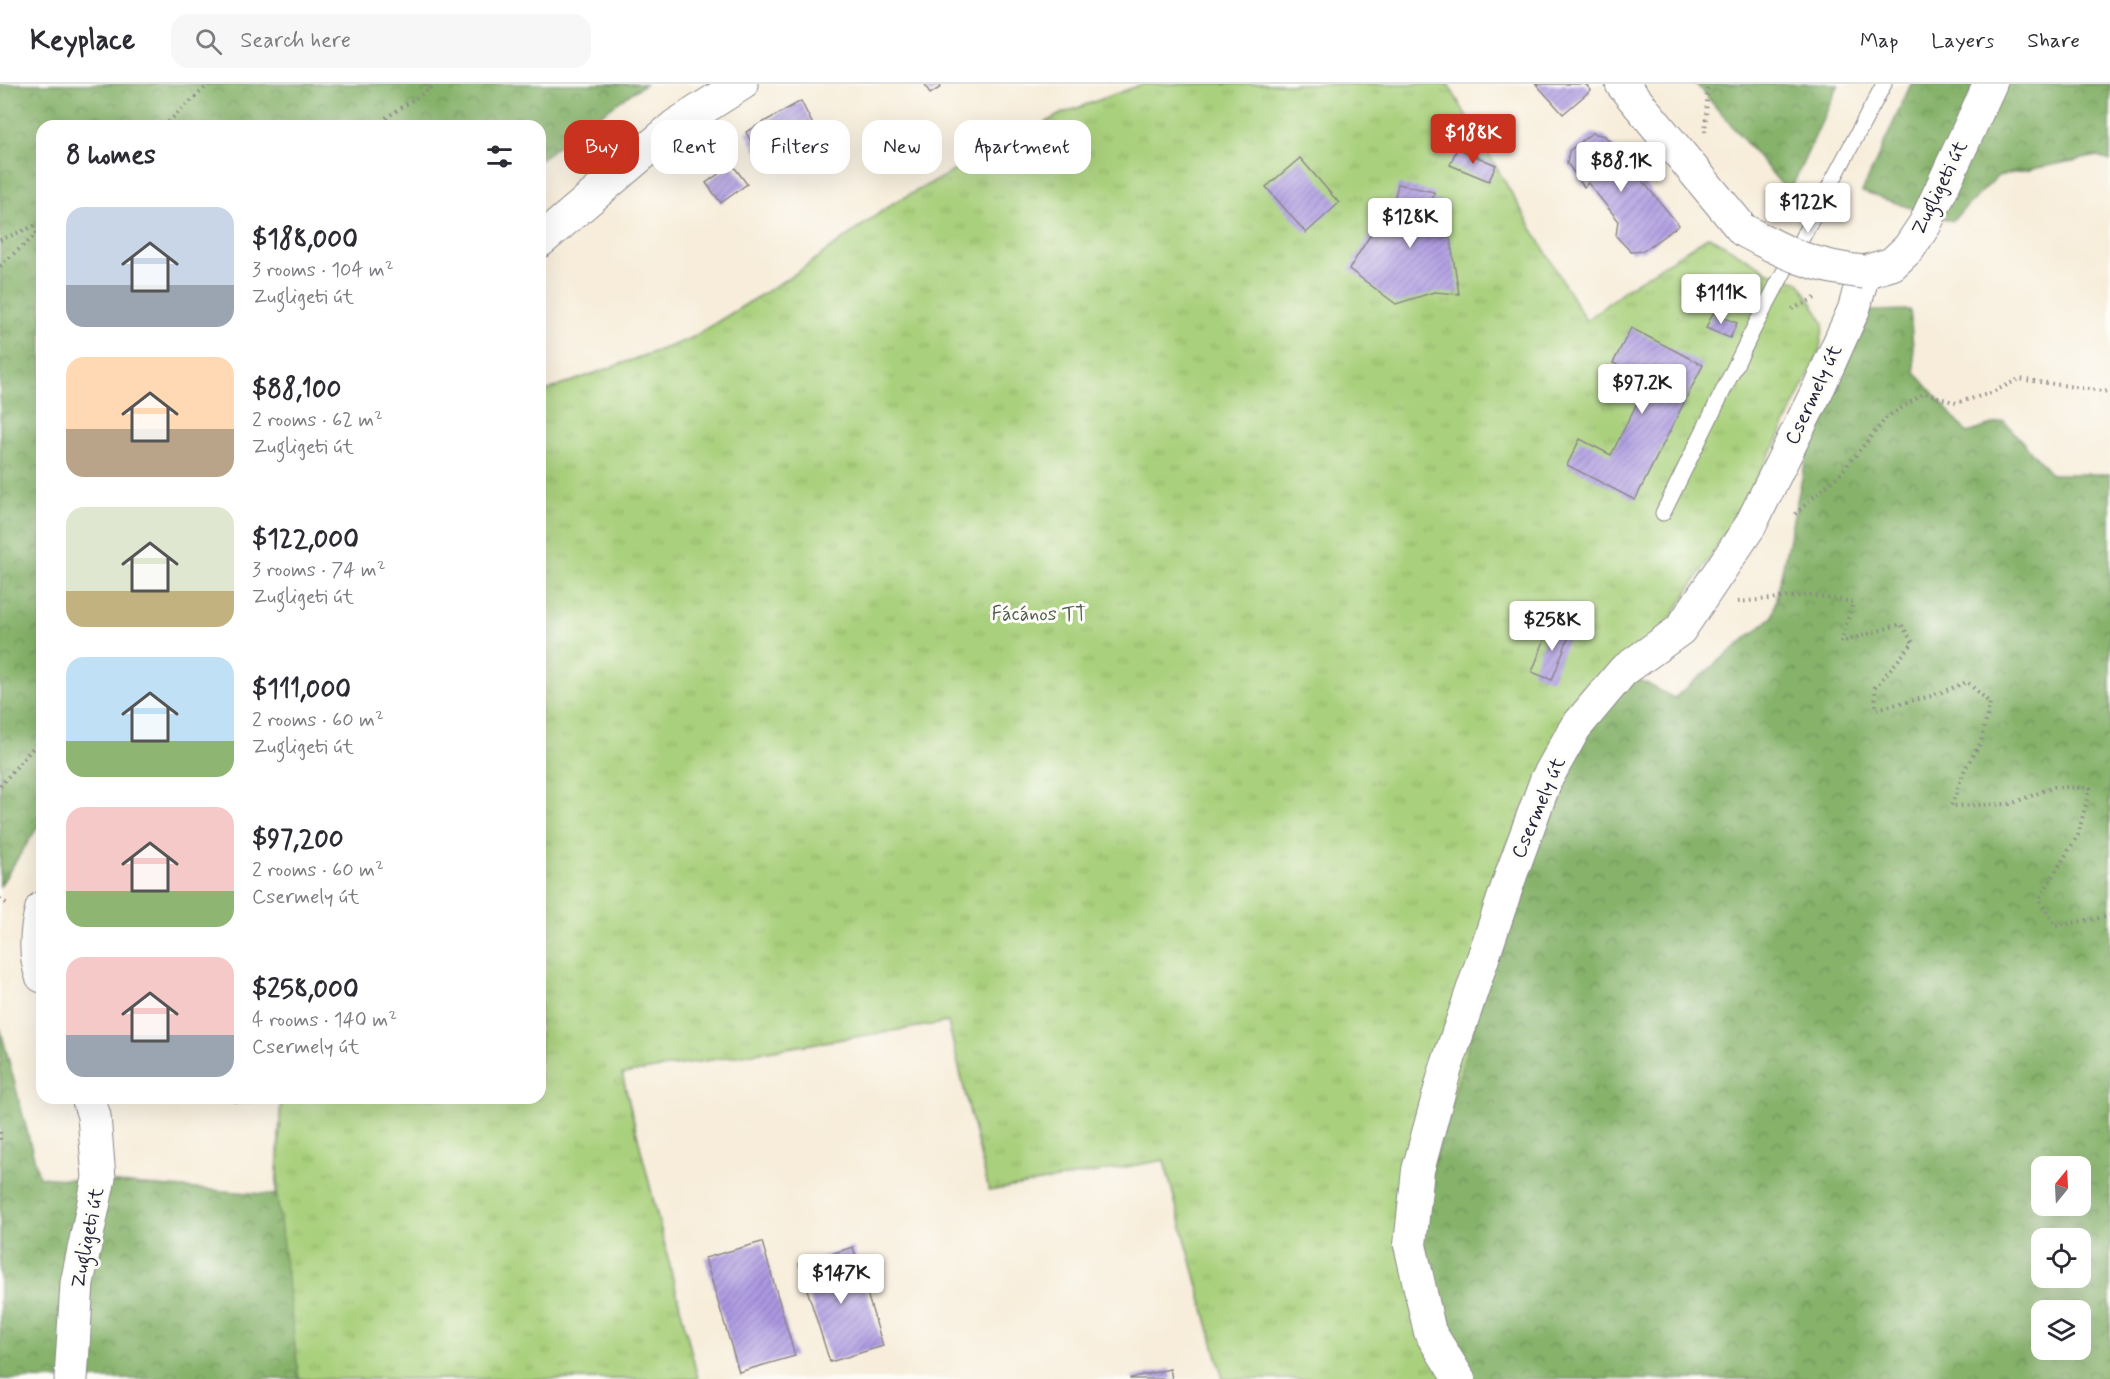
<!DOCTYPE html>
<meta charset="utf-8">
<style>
body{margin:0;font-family:Mynerve,sans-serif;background:#f7f7f7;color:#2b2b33;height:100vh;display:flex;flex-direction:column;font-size:22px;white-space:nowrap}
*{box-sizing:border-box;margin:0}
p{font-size:20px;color:#7c7c81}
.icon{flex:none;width:33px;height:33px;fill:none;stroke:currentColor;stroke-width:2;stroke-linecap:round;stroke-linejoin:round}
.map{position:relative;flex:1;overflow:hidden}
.sheet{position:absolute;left:36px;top:36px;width:510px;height:984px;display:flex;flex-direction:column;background:#fff;border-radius:18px;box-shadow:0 6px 24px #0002}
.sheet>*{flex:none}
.guide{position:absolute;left:564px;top:36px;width:570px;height:54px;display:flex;gap:12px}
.needle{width:39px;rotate:18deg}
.fabs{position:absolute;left:2031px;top:1072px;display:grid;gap:12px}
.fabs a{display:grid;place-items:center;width:60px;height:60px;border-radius:12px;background:#fff;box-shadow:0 6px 24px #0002;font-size:30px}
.price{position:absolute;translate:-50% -51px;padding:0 14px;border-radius:6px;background:#fff;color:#222;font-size:20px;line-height:39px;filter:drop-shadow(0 2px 3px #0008)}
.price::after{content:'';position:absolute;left:50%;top:36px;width:18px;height:14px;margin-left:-9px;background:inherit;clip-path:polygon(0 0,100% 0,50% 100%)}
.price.current{background:#c8321e;color:#fff}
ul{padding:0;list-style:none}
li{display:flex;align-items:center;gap:18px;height:150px;padding:0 30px}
li span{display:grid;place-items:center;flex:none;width:168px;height:120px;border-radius:18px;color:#555}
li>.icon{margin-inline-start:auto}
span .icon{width:72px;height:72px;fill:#fffc;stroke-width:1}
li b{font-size:26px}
h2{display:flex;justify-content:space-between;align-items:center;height:72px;padding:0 30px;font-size:26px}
.pill{padding:0 21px;border-radius:18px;background:#fff;box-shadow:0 6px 24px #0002;font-size:21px;line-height:54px}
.pill.current{background:#c8321e;color:#fff}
header{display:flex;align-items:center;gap:36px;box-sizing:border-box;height:84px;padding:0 30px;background:#fff;border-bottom:2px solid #e1e1e2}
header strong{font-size:28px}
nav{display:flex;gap:33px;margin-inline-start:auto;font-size:21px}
.search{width:420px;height:54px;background:#f7f7f7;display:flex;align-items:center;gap:15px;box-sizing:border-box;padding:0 21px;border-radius:18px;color:#7c7c81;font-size:22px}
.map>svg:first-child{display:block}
</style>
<header>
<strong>Keyplace</strong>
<div class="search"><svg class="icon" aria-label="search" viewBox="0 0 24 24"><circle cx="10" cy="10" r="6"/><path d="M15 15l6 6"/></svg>Search here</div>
<nav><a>Map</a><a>Layers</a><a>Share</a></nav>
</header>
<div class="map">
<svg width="2110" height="1295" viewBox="0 0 2110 1295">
<defs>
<pattern id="forest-crowns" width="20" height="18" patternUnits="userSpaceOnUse" patternTransform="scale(1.5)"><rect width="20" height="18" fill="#86b26b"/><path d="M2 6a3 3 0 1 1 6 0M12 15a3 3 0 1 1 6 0" fill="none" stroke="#6d9059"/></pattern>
<pattern id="park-tufts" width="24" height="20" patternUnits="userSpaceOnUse" patternTransform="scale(1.5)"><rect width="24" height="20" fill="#a9d07b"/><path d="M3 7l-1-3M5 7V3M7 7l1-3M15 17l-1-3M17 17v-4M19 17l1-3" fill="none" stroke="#91b26b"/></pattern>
<pattern id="building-hatch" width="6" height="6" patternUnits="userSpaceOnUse" patternTransform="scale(1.5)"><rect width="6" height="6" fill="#ab98e1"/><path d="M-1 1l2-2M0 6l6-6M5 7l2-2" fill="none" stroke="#8b7cb8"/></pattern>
</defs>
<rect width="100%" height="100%" fill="#fdfcf7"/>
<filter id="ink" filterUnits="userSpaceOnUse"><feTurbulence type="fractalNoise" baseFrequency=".0167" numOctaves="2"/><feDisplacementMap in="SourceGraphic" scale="12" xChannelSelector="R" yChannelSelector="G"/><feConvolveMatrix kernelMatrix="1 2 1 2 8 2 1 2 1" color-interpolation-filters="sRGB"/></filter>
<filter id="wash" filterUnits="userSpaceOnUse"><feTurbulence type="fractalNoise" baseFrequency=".008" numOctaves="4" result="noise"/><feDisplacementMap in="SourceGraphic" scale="24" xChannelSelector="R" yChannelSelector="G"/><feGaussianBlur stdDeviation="1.35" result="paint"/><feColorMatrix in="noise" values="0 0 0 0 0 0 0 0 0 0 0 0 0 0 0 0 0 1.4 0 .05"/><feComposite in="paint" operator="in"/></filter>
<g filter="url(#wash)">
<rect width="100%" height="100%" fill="#f7edda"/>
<path fill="url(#forest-crowns)" stroke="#546a53" stroke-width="1.5" fill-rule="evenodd" d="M0,0h645l-70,48 -35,28v-34h-498v694l-42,66z
M1143,0h305l175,587 51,27 98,-81 36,-167 62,-139 40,-1 5,62 52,61 37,-12 47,53h59v905h-887l-59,-219 -175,31 -41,-169 -326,52 76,305h-698v-352l39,150 237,18 5,-97h259v-705l150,-54 108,-67 94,-68 169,-90zM2042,1083h38v39h-38zM2042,1155h38v39h-38zM2042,1227h38v39h-38z
M1696,0h143l-50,109z
M1911,0h199v77l-12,-5 -100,20 -46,45 -90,-29z"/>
<path fill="url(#park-tufts)" stroke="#66795b" stroke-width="1.5" d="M1143,0h305l138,237 41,-33 82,-52 60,36 30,10 25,41 -5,30 -43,91 -61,106 -43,67 -126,163 -136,465 49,134h-236l-59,-219 -175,31 -41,-169 -326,52 76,305h-399l-22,-183 4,-98h259v-705l150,-54 108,-67 94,-68 169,-90z"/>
<g id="blocks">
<path fill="url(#building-hatch)" d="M925,0h14l2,3 -11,7z
M1536,0h49l6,6 -28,24z
M801,17l12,24 -8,5 4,9 -47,24 -16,-31z
M1592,49l13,3 74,89 -36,26 -12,1 -15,-16 2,-16 -30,-37 -4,4 -17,-24 2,-12z
M1457,64l39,17 -7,16 -39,-16z
M1300,74l39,45 -33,30 -40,-46z
M732,80l15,20 -26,19 -15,-20z
M1398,100l36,8 -1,8 16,3 -5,34 6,1 9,56 -25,-2 -38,12 -47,-35 32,-51 8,3z
M1713,229l24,10 -7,15 -24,-10z
M1631,244l72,37 -68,135 -68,-35 13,-26 31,16 37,-74 -35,-18z
M1551,539l20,8 -19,49 -20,-8z
M235,1014h17l-1,5 -16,-1z
M762,1158l33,114 -56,16 -34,-114z
M853,1163l30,99 -53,16 -31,-98z
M1170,1285l2,10h-42v-1z"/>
</g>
</g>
<g filter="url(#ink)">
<use href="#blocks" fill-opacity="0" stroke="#8c888a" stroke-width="1.5"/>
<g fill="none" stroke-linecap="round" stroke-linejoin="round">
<defs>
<path id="lane" d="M1663,429l91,-185 130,-244"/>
<path id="street" d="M1459,1295l-29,-47 -20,-87 8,-75 27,-99 67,-199 34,-92 29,-52 48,-57 57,-41 70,-104 69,-139 35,-78 10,-37"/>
<path id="secondary" d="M1622,0l121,146
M540,157l135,-115 66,-42
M1864,188l28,-8 17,-16 16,-24 65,-140
M42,824c-6,23 -8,46 0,68
M71,1295l6,-96 22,-105 -5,-62 -6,-18"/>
</defs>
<use href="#lane" stroke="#8c888a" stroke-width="17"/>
<use href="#street" stroke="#8c888a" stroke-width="34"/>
<use href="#secondary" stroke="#8c888a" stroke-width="35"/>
<path stroke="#8c888a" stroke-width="4" stroke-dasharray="1.5 4.5" stroke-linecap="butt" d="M164,42l45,-42
M377,42l10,-9 50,-33
M1705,48l3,-48
M0,156l42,-17
M0,182l42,-37
M1792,225l23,-11
M1795,430l45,-40 47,-57 38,-24 31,10 35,-10 28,-14 91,13
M1738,518l73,-7 42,7 -12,40 60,-18 12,19 -38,44 1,22 56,-13 35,-14 23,21 -9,39 -16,27 -14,37 59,-2 44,-17 36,1 -12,47 -39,64 17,27 54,-10
M0,702l37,-43 5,-10
M0,815l9,6
M0,1048v8"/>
<use href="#lane" stroke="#fff" stroke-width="15"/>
<use href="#street" stroke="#fff" stroke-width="32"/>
<use href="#secondary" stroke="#fff" stroke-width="33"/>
<defs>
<path id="secondary-bridge" d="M1743,146c44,24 71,37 121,42"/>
</defs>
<use href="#secondary-bridge" stroke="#8c888a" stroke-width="35" stroke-linecap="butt"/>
<use href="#secondary-bridge" stroke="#fff" stroke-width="33"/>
</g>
</g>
<g text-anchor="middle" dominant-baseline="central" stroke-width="6" stroke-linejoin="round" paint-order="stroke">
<g font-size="20" fill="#22223b" stroke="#fdfcf7">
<text transform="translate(1940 104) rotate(-64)">Zugligeti út</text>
<text transform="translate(1814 311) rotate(-65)">Csermely út</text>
<text transform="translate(1539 724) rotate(-67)">Csermely út</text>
<text transform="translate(88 1154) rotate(-79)">Zugligeti út</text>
</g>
<g font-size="20" fill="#515f51" stroke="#fdfcf7">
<text x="1039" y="530">Fácános TT</text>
</g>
</g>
</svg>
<div class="fabs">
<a><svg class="needle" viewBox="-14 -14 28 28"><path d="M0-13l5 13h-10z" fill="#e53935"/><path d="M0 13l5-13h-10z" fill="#7c7c81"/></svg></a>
<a><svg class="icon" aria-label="locate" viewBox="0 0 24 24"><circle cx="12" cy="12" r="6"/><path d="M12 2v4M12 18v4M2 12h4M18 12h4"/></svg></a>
<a><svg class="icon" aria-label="layers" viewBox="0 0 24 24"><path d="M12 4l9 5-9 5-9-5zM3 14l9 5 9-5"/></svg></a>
</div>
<b class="price current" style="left:1473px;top:81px">$188K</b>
<b class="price" style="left:1621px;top:109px">$88.1K</b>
<b class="price" style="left:1808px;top:150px">$122K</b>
<b class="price" style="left:1410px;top:165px">$128K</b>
<b class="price" style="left:1721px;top:241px">$111K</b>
<b class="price" style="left:1642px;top:331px">$97.2K</b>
<b class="price" style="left:1552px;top:568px">$258K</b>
<b class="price" style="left:841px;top:1221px">$147K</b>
<div class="guide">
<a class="pill current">Buy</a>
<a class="pill">Rent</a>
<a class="pill">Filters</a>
<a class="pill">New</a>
<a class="pill">Apartment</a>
</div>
<section class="sheet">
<h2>8 homes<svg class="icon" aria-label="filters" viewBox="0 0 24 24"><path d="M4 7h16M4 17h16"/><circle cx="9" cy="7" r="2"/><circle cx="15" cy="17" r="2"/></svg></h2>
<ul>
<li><span style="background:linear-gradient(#c9d6e8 65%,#9aa5b1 0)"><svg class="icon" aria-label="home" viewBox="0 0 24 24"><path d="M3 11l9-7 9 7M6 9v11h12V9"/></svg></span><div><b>$188,000</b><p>3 rooms · 104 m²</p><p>Zugligeti út</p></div></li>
<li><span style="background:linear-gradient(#ffd9b3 60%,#b9a48a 0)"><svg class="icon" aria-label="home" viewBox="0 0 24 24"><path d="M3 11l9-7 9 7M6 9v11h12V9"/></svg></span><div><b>$88,100</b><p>2 rooms · 62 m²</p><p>Zugligeti út</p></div></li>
<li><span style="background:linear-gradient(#dfe7d0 70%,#c2b280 0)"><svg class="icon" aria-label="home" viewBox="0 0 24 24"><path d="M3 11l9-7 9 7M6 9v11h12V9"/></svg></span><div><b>$122,000</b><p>3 rooms · 74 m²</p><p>Zugligeti út</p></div></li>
<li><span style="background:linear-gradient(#bfe0f5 70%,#8fb573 0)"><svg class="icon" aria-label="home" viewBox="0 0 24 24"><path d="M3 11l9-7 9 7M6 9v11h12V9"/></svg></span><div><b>$111,000</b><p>2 rooms · 60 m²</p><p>Zugligeti út</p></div></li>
<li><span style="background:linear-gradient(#f6c9c9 70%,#8fb573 0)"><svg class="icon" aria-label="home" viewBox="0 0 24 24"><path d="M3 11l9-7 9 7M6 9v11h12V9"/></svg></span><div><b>$97,200</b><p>2 rooms · 60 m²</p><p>Csermely út</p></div></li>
<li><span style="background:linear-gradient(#f6c9c9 65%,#9aa5b1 0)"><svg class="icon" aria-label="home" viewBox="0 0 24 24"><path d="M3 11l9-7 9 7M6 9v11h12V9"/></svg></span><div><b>$258,000</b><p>4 rooms · 140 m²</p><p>Csermely út</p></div></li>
</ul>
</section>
</div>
